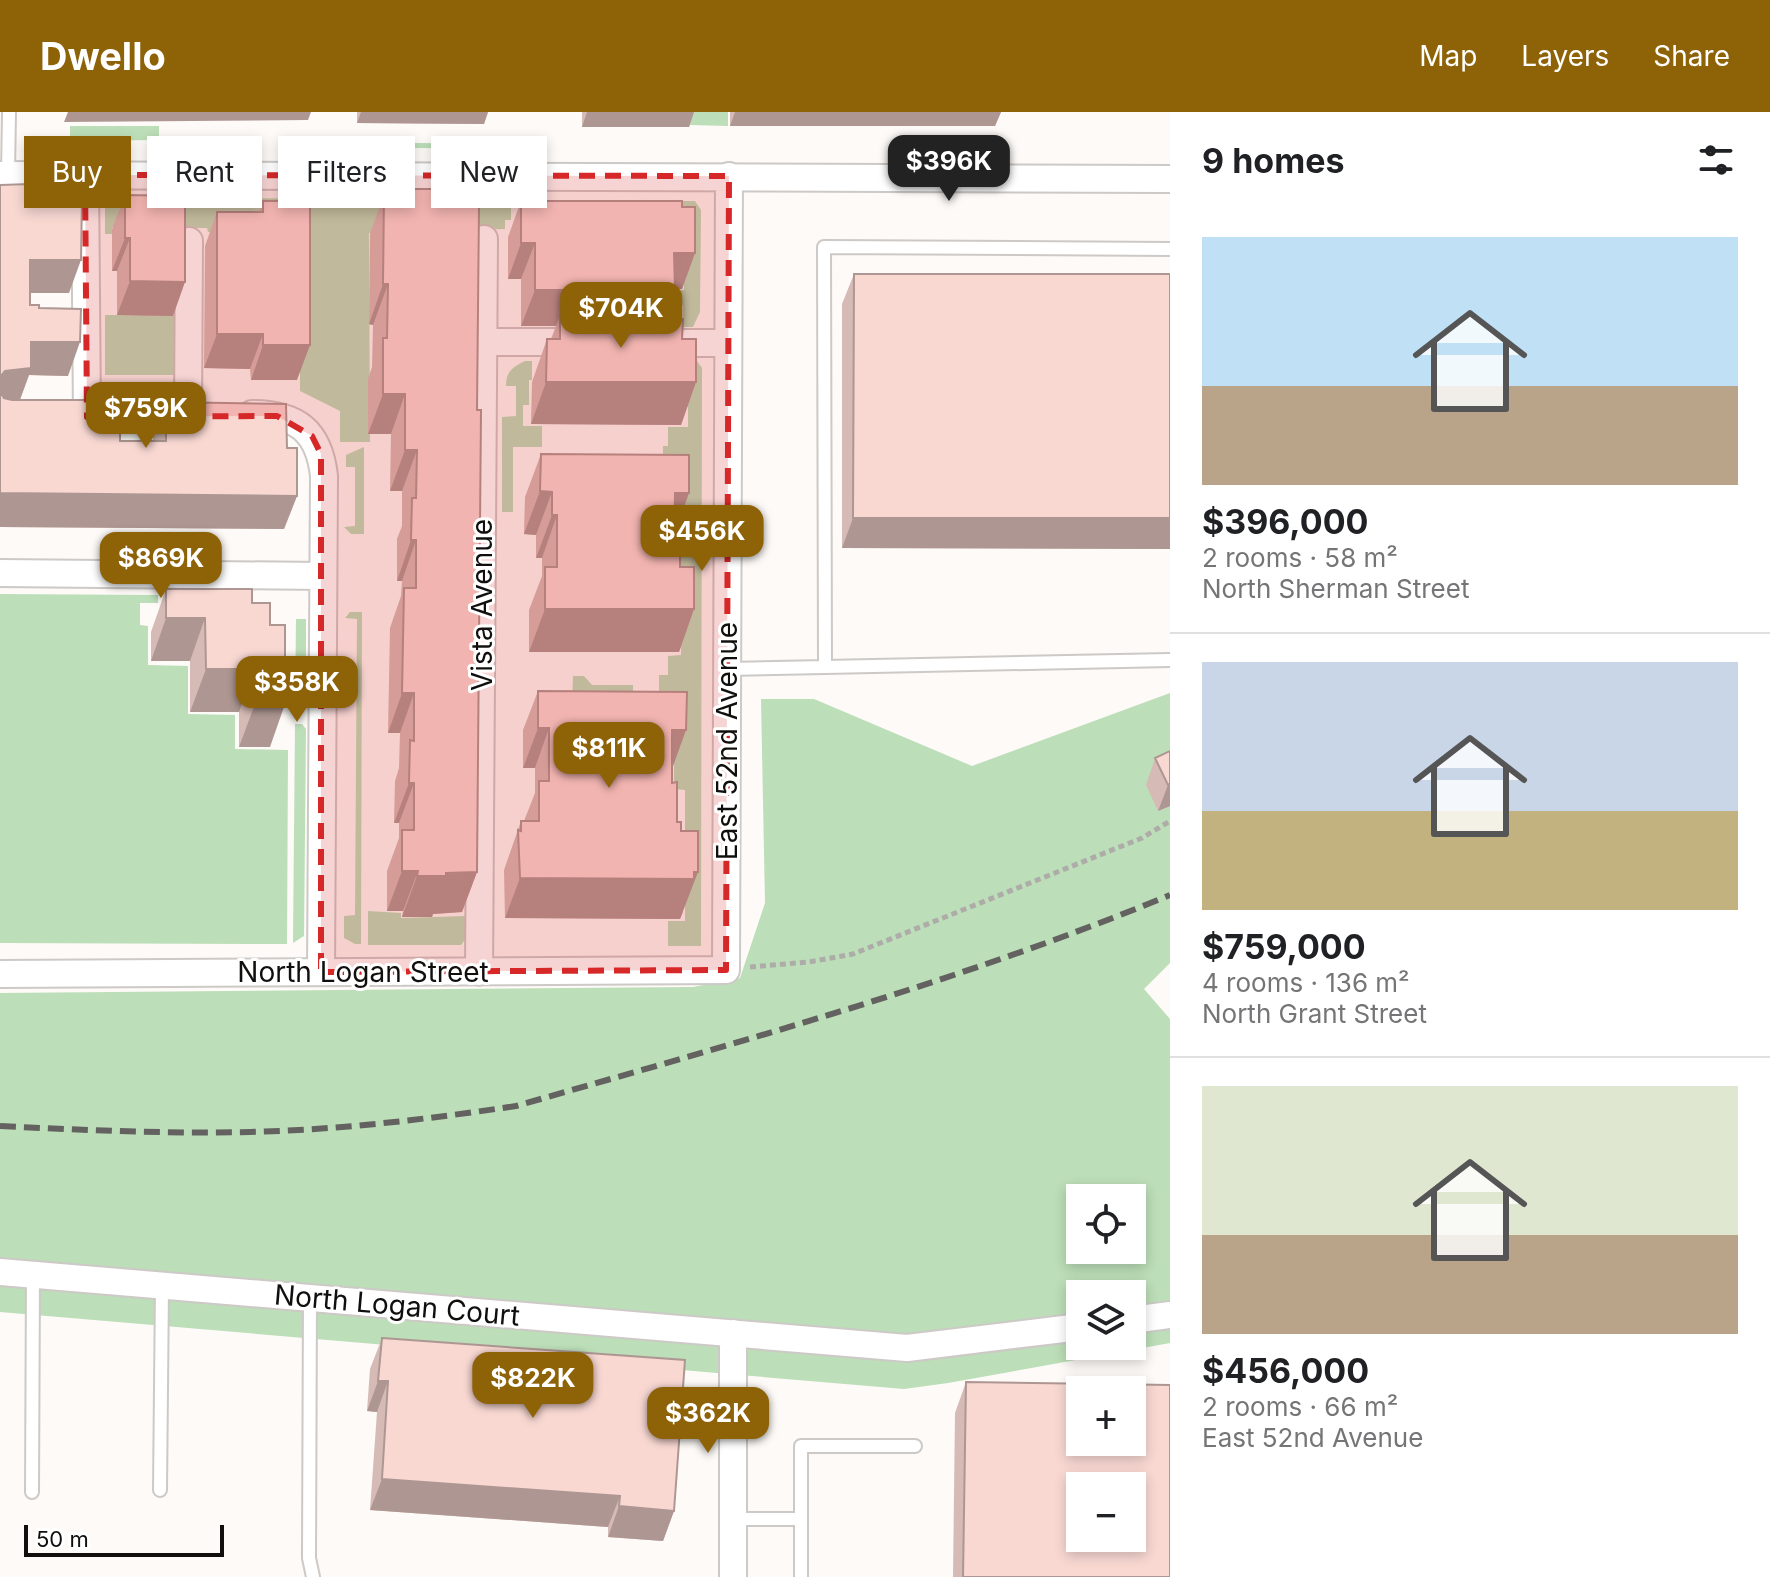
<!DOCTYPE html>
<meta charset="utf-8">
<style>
body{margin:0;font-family:Inter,sans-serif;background:#f2f2f2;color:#202124;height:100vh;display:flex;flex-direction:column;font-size:30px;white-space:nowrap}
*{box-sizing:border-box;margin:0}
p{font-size:26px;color:#757577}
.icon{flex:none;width:44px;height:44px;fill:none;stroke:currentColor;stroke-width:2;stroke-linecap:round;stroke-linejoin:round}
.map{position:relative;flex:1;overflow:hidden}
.drawer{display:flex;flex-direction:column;background:#fff;width:600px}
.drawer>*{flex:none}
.hud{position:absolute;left:24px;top:24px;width:760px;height:72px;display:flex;gap:16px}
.fabs{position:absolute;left:1066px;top:1072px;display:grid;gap:16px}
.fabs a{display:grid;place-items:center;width:80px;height:80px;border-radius:0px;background:#fff;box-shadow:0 4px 12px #0003;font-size:40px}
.scale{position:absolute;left:24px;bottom:20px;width:200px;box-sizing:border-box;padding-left:8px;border:4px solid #100f0e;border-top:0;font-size:22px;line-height:28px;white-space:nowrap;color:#100f0e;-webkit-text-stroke:6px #fff;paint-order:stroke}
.price{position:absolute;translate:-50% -68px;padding:0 18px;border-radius:16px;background:#8e6308;color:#fff;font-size:26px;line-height:52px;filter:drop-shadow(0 2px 4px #0008)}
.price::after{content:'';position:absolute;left:50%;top:48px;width:24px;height:18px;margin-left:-12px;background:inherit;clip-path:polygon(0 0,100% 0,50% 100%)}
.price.selected{background:#222;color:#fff}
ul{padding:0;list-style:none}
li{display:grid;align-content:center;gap:16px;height:424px;padding:0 32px}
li+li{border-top:2px solid #e0e0e0}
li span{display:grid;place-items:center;height:248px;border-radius:0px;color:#555}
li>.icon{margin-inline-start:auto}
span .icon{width:144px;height:144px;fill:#fffc;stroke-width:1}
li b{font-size:34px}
h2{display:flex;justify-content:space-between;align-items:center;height:96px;padding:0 32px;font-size:34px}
.tag{padding:0 28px;border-radius:0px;background:#fff;box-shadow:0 4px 12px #0003;font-size:28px;line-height:72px}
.tag.selected{background:#8e6308;color:#fff}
header{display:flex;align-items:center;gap:48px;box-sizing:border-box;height:112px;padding:0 40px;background:#8e6308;color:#fff}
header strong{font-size:38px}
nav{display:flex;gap:44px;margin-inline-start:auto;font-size:28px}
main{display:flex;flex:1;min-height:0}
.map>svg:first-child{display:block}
</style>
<header>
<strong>Dwello</strong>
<nav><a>Map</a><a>Layers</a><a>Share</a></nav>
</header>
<main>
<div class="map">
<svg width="1170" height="1465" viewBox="0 0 1170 1465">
<rect width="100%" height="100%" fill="#fdfaf7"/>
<path fill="#bcdeb8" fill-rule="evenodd" d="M690,0h38v14l-38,-1z
M70,14h89v14l-89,1z
M288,30l254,2 -6,5 -248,-2z
M116,85h13v30h-17v7h-7v-29z
M174,86l337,1v21h-6v9l-136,4 1,209h-30v-31l-40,-20v-163l-26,4h-66l-1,-4h-33z
M656,89h39l6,9 -1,102 -7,15h-10v-22h-10v-12l-7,-2 18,-1v-48z
M105,203h69v60h-69z
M694,245l8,11 -1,578h-33v-25h17v-131l-11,-1v-60l-15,-20v-34h9v-19l13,-1v-94l-7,-1v-62l-11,-1v-51h5v-19h20v-20l-5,-1z
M525,249h7v19h-3v25h-6v21h19v21h-29v65h-11v-95l14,-1v-30h-10c0,-15 7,-19 19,-25z
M364,335v87h-13l-7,-7 11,-1v-59h-9v-12z
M0,482l158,1v8h-18v22l8,1v39l40,1v48l47,1v34l53,1 -1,194 -287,-1z
M350,500h12l-1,332h-6l-11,-6v-22l11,-1 2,-296 -12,-1z
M296,507h10v89l-3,4h-8z
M573,564h11l8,9h41v11l-61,8z
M1170,581v270l-26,26 26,30v324l-222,40 -44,6 -904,-77v-319l693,-6 47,-9 25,-75 -4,-204h53l158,67zM1080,1086h52v52h-52zM1080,1182h52v52h-52z
M295,612h7l4,5 -2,207 -11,7z
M368,799l33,2v5l66,-2v21l-6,8h-93z"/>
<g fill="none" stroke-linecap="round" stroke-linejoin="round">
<defs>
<path id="lane" d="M8,63l1,-63
M825,555l345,-7
M727,557l98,-2 -1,-420 346,2
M310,1186l-1,260 4,19
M160,1378l2,-204
M32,1380l1,-217
M733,1407h68
M801,1465v-131h114"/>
<path id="street" d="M0,63l1170,4
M85,63l2,242
M483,230h98
M664,231h64
M252,302c45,0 67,17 72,62l-3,496
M188,303l1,-174
M84,305l112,-2
M0,461l323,3
M479,860l5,-733
M0,862l726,-4 3,-794
M0,1160l907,76 173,-21
M1132,1208l38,-5
M733,1465v-244"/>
</defs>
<use href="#lane" stroke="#cdc9c6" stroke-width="16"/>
<use href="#street" stroke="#cdc9c6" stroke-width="30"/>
<path stroke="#aeaca9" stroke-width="5" stroke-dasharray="6 4" stroke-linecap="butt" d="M750,855l59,-5 44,-8 289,-116 28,-17"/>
<use href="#lane" stroke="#fff" stroke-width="12"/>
<use href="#street" stroke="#fff" stroke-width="26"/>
<path stroke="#646260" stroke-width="6" stroke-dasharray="16 8" stroke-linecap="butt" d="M0,1014c83,4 167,8 250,6 88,-2 179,-13 266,-26 220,-63 443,-124 654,-211"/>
</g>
<path fill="#d6bab5" d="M357,0h131l-4,12 -127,-1z
M582,0h112l-5,15h-107z
M730,0h271l-6,14h-265z
M394,77l45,18 38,203v462l-15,40 -29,2 -1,3h-30l1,-6h-16v-40l12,-33v-15h-5l1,-42 4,-13 1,-35h-12l2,-105 11,-32 1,-15h-5v-42l5,-13v-35h-12l1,-57h-23v-55l4,-12 1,-42 -4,-1 1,-90 14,-40h8z
M125,83l60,12 -12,109 -56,-1v-44h-5v-42z
M30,84l39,97h-39v12l9,3 29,68 -39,-1 -9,25 100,41h33v-6l13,-33 121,46 10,48 -13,33 -284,-2z
M289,84l8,184h-46l-1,-11 -46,-1 1,-122 12,-34h41l5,-11h24z
M521,89l174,52 -13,36h-7l-9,27 16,23 14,43 -15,43 -150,-1 1,-42 15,-43h4l5,-13h-35v-47h-13v-42z
M854,162h316v275l-328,-1v-244z
M541,342l133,82v10l20,63 -15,43h-150v-42l13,-34v-18h-6v-23l-12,-1 1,-37z
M166,477l86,14 18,144h-31v-35h-49v-51h-39v-29z
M538,579l134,78v14l5,39 6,90 -3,7 -175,-1 -1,-48 17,-49h3l11,-28v-25h-12v-38z
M1170,639v55l-12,5 -12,-26 9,-27z
M382,1226l292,173 -11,30 -55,-4v-10l-238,-17 7,-98 -10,-1 3,-42z
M966,1270l204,195h-217l2,-164z"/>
<path fill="#ae9793" d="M68,0h243l-3,8 -244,2z
M361,0h127l-4,12 -127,-1z
M587,0h107l-5,15h-107z
M735,0h266l-6,14h-265z
M125,126h5l-13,33h-5z
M521,131h14l-14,36h-13z
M674,141h21l-13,36h-21z
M30,148h51l-12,33h-51z
M130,169l55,1 -12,34 -56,-1z
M383,172h5l-15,41 -4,-1z
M535,178h140l-13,37 -102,-12 -4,11h-35z
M217,222h46l-13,35 -46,-1z
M31,230h49l-12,34 -39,-1 -10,27 -19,1v-26z
M263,233h47l-13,35h-46z
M546,270h150l-15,43 -150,-1z
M383,282h22l-14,40h-23z
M405,338h12l-15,41h-12z
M540,379l12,1 -16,43 -12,-1z
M0,381l297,3 -13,33 -284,-2z
M675,381h14l-15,43z
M552,403h5l-15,43h-6z
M853,406h317v31l-328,-1z
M411,428h5l-14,41h-5z
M545,497h149l-15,43h-150z
M166,506h39l-15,43h-39z
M206,557h49l-16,43h-49z
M402,581h12l-14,40h-12z
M255,592h30l-15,43h-31z
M538,616h11l-14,40h-12z
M672,618h14l-14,39z
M409,671h5l-15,40h-5z
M1170,672v22l-12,5 10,-26z
M402,759h16l-15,40h-16z
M477,760l-15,40 -29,2 -1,3h-30l15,-41z
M698,760l-18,47 -175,-1 15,-40z
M378,1269h10l-11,31 -10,-1z
M382,1367l238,17 -12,31 -238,-17z
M619,1394l55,5 -11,30 -55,-4z"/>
<path fill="#f9d8d2" stroke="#ae9793" stroke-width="2" fill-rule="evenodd" d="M30,72v12l52,1 -1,63h-51v45h9v3l42,1 -1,33h-49v26l-26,3 -5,6v-192z
M394,77h45v18h40l-2,203h4l-4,462 -31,1v3h-29l1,-5h-16v-41h12v-47h-5l1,-43 4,1v-48h-12l2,-105h12v-48h-5l1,-42h4l1,-48h-12v-56h-22v-56h4l1,-54h-5l1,-90h10z
M125,83l63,1 -3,11v75l-55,-1v-43h-5z
M289,84h21v149h-47v-11h-46v-122h46v-11h26z
M521,89h161v6h13v46h-21l1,37h-140v-47h-14z
M854,162h316v244h-317z
M560,203l118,1v3h5l-1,20h14v43h-150l1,-43h13z
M0,280l4,6 8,2h108v41h46v-39l120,2 1,44h10v48l-297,-3z
M541,342l148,1v38h-14l-1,53h6v21h14v42h-149v-42h12v-52h-5v-23l-12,-1z
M166,477h86v14h18v22h15v79h-30v-35h-49l-1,-51h-39z
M538,579l149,1 -1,38h-14v53l5,-1v40h4v9h17v41h-4v7l-174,-1 -2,-48 3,1v-10h18v-40h10v-53h-11z
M1170,639v33l-2,1 -13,-27z
M382,1226l303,22 -11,151 -55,-5 1,-10 -238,-17 6,-98h-10z
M966,1270l204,3v192h-207zM1080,1278h52v52h-52zM1080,1374h52v52h-52z"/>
<path fill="#d62828" fill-opacity="0.2" stroke="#d62828" stroke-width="6" stroke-dasharray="16 10" stroke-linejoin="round" d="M85,63l644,1 -3,794 -405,2v-518l-9,-18 -35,-20 -190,1z"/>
<g text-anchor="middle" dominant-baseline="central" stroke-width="6" stroke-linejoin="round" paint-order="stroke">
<g font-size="28" fill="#100f0e" stroke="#fff">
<text transform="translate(482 493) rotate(-90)">Vista Avenue</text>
<text transform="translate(727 629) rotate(-90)">East 52nd Avenue</text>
<text x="363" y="860">North Logan Street</text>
<text transform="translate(397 1193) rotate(5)">North Logan Court</text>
</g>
</g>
</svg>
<div class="fabs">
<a><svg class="icon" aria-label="locate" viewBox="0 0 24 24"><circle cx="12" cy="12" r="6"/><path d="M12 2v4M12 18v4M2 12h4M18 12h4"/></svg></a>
<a><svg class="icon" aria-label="layers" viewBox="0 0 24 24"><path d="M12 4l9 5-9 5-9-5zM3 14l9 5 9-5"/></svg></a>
<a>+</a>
<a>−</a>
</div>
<div class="scale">50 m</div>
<b class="price selected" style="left:949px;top:91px">$396K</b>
<b class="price" style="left:621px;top:238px">$704K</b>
<b class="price" style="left:146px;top:338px">$759K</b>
<b class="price" style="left:702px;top:461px">$456K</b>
<b class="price" style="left:161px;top:488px">$869K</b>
<b class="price" style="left:297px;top:612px">$358K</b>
<b class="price" style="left:609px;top:678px">$811K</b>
<b class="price" style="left:533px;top:1308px">$822K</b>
<b class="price" style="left:708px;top:1343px">$362K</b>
<div class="hud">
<a class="tag selected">Buy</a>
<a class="tag">Rent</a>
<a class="tag">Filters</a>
<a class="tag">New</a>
</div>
</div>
<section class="drawer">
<h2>9 homes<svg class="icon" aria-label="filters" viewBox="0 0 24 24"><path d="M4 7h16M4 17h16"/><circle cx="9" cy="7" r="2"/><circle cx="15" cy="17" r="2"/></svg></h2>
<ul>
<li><span style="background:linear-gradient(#bfe0f5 60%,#b9a48a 0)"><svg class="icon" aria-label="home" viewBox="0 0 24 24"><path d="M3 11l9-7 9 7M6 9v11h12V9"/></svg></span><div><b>$396,000</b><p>2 rooms · 58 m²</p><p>North Sherman Street</p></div></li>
<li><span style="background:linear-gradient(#c9d6e8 60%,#c2b280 0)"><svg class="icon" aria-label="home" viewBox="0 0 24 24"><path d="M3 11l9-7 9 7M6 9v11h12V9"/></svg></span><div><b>$759,000</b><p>4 rooms · 136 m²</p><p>North Grant Street</p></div></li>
<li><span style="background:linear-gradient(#dfe7d0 60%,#b9a48a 0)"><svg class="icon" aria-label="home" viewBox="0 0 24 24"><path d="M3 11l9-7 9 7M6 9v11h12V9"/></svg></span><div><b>$456,000</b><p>2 rooms · 66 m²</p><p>East 52nd Avenue</p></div></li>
</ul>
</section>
</main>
